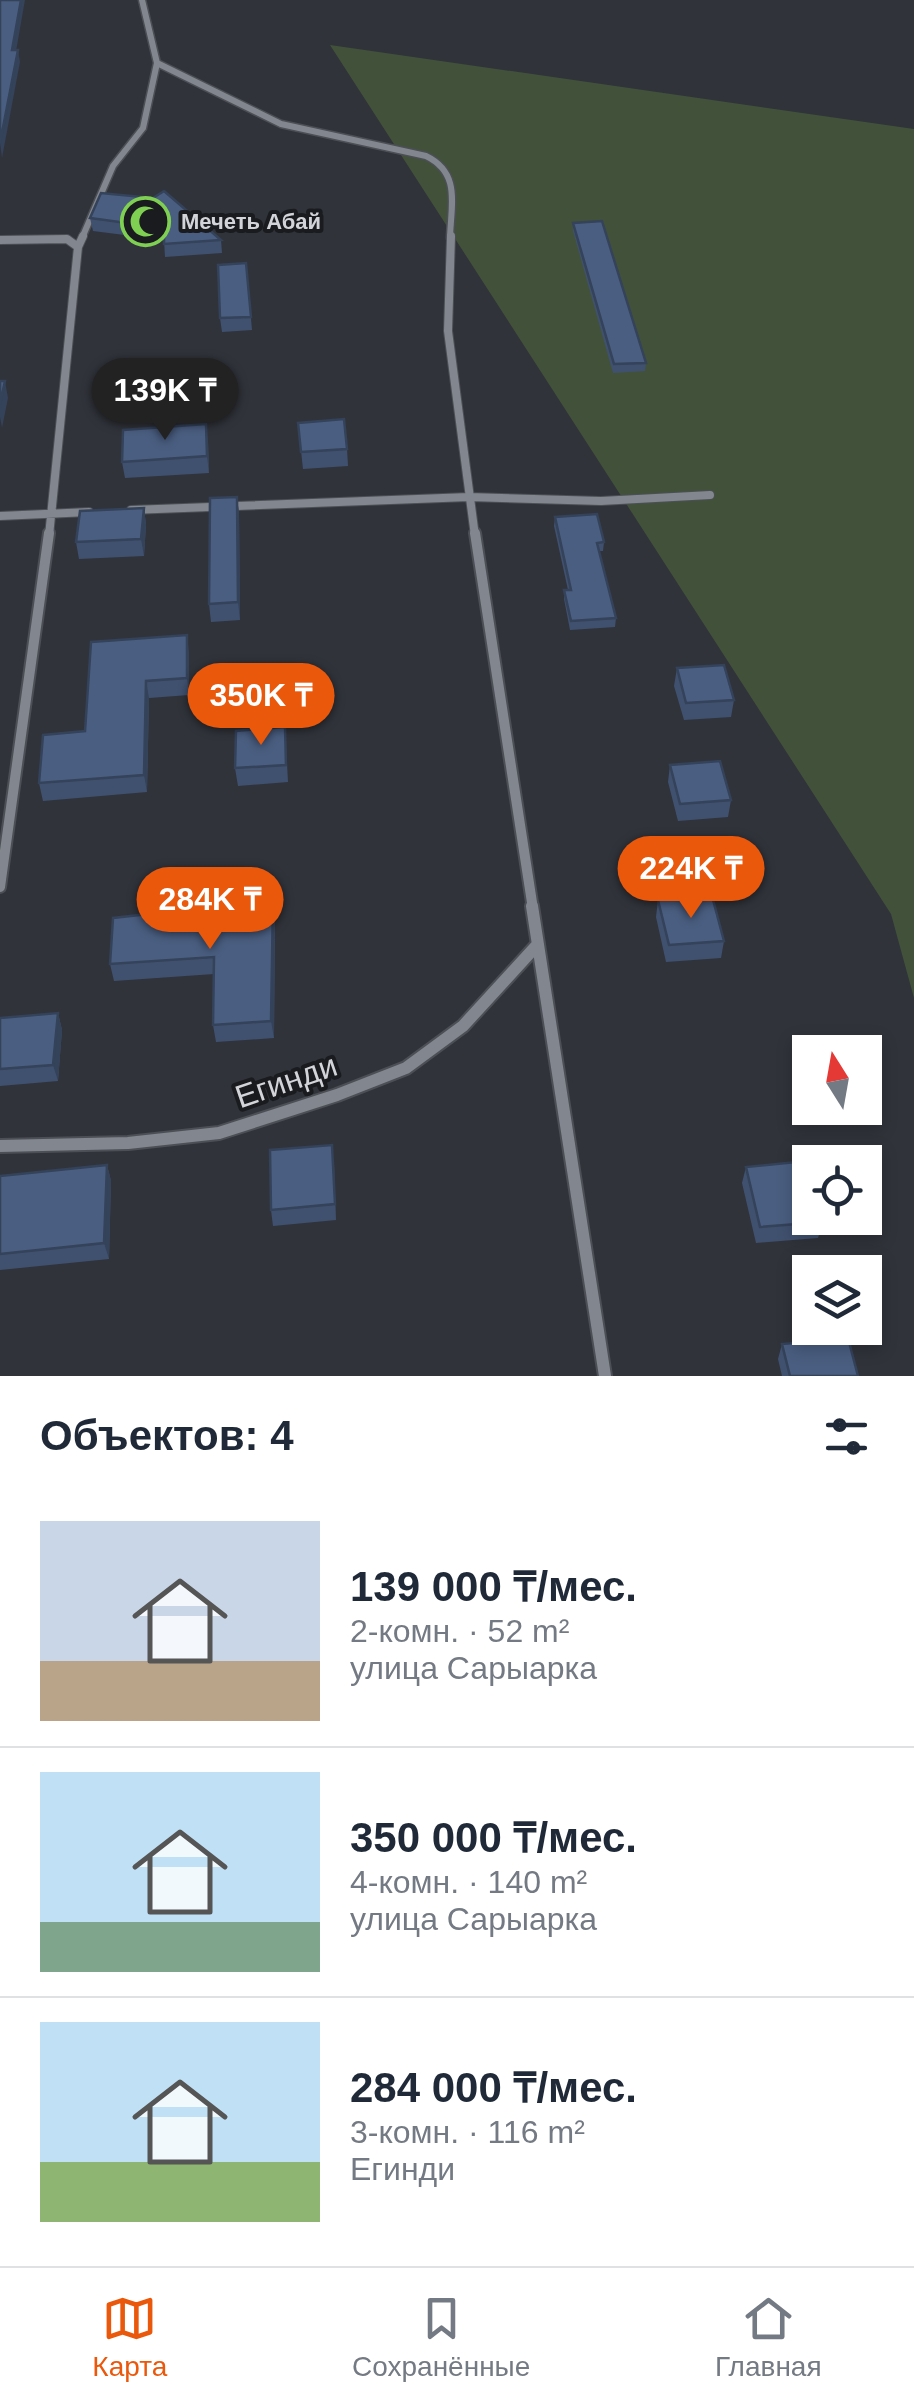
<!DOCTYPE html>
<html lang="ru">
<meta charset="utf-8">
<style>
body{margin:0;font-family:Helvetica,sans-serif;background:#f6f6f7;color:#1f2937;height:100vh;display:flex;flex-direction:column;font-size:38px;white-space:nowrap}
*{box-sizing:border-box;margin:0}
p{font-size:32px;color:#747a83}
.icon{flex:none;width:55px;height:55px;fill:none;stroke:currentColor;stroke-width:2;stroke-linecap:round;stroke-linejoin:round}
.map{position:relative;height:1376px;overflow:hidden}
.sheet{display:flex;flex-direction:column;background:#fff;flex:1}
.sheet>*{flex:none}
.needle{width:65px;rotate:349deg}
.tools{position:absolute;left:792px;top:1035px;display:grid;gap:20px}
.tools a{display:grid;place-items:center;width:90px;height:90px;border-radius:0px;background:#fff;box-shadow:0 5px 15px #0003;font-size:50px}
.price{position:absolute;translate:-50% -85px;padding:0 22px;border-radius:35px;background:#ea580c;color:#fff;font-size:32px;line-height:65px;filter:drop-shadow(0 2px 5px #0008)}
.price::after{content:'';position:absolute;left:50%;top:60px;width:30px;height:22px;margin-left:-15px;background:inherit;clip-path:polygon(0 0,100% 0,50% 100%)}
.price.on{background:#222;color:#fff}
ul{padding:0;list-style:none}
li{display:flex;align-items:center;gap:30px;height:250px;padding:0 40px}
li+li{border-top:2px solid #e0e1e3}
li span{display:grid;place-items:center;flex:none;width:280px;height:200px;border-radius:0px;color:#555}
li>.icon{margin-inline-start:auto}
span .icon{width:120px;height:120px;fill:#fffc;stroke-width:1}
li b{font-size:42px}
h2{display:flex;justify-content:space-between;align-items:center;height:120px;padding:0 40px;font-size:42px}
.menu{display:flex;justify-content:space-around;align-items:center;height:140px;border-top:2px solid #e0e1e3;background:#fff;font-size:28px;color:#747a83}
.menu a{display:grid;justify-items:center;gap:5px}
.menu .on{color:#ea580c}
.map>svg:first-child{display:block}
</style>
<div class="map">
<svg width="914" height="1376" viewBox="0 0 914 1376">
<rect width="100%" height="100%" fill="#30333a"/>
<path fill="#42523a" d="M330,45l584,84v869l-23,-84z"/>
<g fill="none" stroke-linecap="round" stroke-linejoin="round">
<defs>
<path id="street-far3" d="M142,0l15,63 124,61 145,32c35,17 25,48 24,82
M82,238l31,-72 30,-38 14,-65"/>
<path id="street-far2" d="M451,236l-3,95 27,205
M0,240l67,-1 11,8
M131,510l338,-13 132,4 109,-6
M0,516l89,-4
M49,536l29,-289 5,-11"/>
<path id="street-far1" d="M475,533l58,376
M0,887l49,-354"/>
<path id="street" d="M532,906l73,470
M0,1146l128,-3 91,-10 118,-38 69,-27 57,-42 75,-82"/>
</defs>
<use href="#street-far3" stroke="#4c4f55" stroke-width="9"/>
<use href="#street-far2" stroke="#4c4f55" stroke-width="10"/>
<use href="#street-far1" stroke="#4c4f55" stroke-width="14"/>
<use href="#street" stroke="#4c4f55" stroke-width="16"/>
<use href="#street-far3" stroke="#82868e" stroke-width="6"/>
<use href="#street-far2" stroke="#82868e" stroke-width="8"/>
<use href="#street-far1" stroke="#82868e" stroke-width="10"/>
<use href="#street" stroke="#82868e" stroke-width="12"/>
</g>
<path fill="#40516f" d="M101,193l120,47 1,13 -57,4 -1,-17 -71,-9 -3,-13z
M573,223l73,140 -1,8 -32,2 -40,-142z
M246,263l6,67 -30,2 -2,-14z
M298,423l49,26 1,17 -45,3z
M208,441l1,32 -84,5 -3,-16z
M237,497l2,17 1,106 -29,2 -2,-18z
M144,508l2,17 -2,31 -65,3 -3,-17z
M555,517l49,25 -1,9h-4l17,67 -1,9 -45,3 -6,-31v-9h4l-14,-64z
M91,642l98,10v43l-40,3 -2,94 -104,9 -4,-18 46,-52z
M677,668l57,32 -3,17 -47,3 -10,-34z
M285,727l3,55 -50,4 -3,-18z
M670,765l61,35 -3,17 -50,4 -10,-39z
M273,900l2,17 -1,121 -58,4 -3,-17 1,-51 -100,7 -4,-17z
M658,900l66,41 -3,17 -55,4 -10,-45z
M58,1013l4,17 -4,51 -58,5v-68z
M334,1162l2,58 -63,6 -2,-16z
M107,1165l4,16 -2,78 -109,11v-94z
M746,1167l77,55 -5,16 -62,5 -14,-60z
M782,1344l76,32h-76l-4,-17z"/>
<path fill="#34425a" d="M21,0h4l-11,63 -2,-13z
M18,50l2,12 -18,96 -2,-15z
M5,381l3,17 -6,30 -2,-11v-13z
M206,424l2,17 1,32 -2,-17z
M237,497l2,17 1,106 -2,-18z
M144,508l2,17 -2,31 -3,-17z
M187,635l2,17v43l-2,-17z
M146,681l3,17 -2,94 -3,-17z
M273,900l2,17 -1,121 -3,-17z
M58,1013l4,17 -4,51 -5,-16z
M107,1165l4,16 -2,78 -5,-16z"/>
<path fill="#4a5e81" stroke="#34425a" stroke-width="2.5" d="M0,0h21l-9,50h6l-18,93z
M164,191l57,49 -57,4v-16l-74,-10 11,-25 52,5z
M602,221l44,142 -32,1 -41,-141z
M246,263l5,54 -31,1 -2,-53z
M0,381h5l-5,23z
M344,419l3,30 -46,3 -3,-29z
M206,424l1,32 -85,6 1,-32z
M237,497l1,105 -29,2 1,-106z
M144,508l-3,31 -65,3 4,-31z
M597,514l7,28 -7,1 19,75 -45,3 -7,-31h7l-16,-73z
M187,635v43l-41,3 -2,94 -105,8 4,-48 42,-4 6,-89z
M724,665l10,35 -48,3 -9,-35z
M285,727l1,38 -51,3 1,-37z
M720,761l11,39 -51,4 -10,-39z
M712,896l12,45 -55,4 -11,-45z
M273,900l-2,121 -58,4 1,-68 -104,7 3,-46z
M58,1013l-5,52 -53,4v-51z
M332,1145l3,59 -64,6 -1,-60z
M806,1161l4,13v44h12l1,4 -63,5 -14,-60z
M107,1165l-3,78 -104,11v-78z
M848,1338l10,38h-68l-8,-32z"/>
<defs>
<symbol id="mosque-ring" viewBox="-11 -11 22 22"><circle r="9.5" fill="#191b1e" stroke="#7fd052" stroke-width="1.5"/><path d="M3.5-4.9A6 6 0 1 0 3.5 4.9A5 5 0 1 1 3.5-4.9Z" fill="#7fd052"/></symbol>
</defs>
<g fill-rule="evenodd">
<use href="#mosque-ring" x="118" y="194" width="55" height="55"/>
</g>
<g text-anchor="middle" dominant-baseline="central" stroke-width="8" stroke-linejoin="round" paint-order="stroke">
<g font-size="22" font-weight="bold" fill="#d2d4d9" stroke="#191b1e" text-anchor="start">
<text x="181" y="221">Мечеть Абай</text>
</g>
<g font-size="32" fill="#d2d4d9" stroke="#191b1e">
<text transform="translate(286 1081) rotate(-19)">Егинди</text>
</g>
</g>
</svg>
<div class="tools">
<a><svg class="needle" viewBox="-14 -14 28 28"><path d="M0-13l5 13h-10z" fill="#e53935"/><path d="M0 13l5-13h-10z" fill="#747a83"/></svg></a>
<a><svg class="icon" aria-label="locate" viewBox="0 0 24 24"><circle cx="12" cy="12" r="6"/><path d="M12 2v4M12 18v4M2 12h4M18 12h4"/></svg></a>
<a><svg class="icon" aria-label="layers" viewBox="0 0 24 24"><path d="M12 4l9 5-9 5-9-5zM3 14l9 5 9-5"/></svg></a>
</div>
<b class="price on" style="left:165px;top:443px">139K ₸</b>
<b class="price" style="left:261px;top:748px">350K ₸</b>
<b class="price" style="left:691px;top:921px">224K ₸</b>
<b class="price" style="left:210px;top:952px">284K ₸</b>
</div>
<section class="sheet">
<h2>Объектов: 4<svg class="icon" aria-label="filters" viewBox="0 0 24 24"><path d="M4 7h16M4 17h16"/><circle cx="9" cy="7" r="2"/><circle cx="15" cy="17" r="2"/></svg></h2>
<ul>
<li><span style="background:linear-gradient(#c9d6e8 70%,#b9a48a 0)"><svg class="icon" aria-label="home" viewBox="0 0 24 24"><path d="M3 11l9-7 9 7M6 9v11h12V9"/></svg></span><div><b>139 000 ₸/мес.</b><p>2-комн. · 52 m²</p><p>улица Сарыарка</p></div></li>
<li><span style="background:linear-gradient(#bfe0f5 75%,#7fa58c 0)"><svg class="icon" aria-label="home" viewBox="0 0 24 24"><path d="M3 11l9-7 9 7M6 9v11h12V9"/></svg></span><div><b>350 000 ₸/мес.</b><p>4-комн. · 140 m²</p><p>улица Сарыарка</p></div></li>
<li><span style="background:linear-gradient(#bfe0f5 70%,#8fb573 0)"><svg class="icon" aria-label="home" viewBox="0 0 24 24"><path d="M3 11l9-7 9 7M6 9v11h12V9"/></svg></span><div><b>284 000 ₸/мес.</b><p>3-комн. · 116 m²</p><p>Егинди</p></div></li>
</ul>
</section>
<nav class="menu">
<a class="on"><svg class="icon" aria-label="map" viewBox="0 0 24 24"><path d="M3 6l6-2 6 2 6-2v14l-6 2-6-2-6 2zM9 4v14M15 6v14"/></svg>Карта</a>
<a><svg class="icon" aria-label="saved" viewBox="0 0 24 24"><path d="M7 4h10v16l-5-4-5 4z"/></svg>Сохранённые</a>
<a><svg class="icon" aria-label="home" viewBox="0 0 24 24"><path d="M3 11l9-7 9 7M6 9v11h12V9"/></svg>Главная</a>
</nav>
